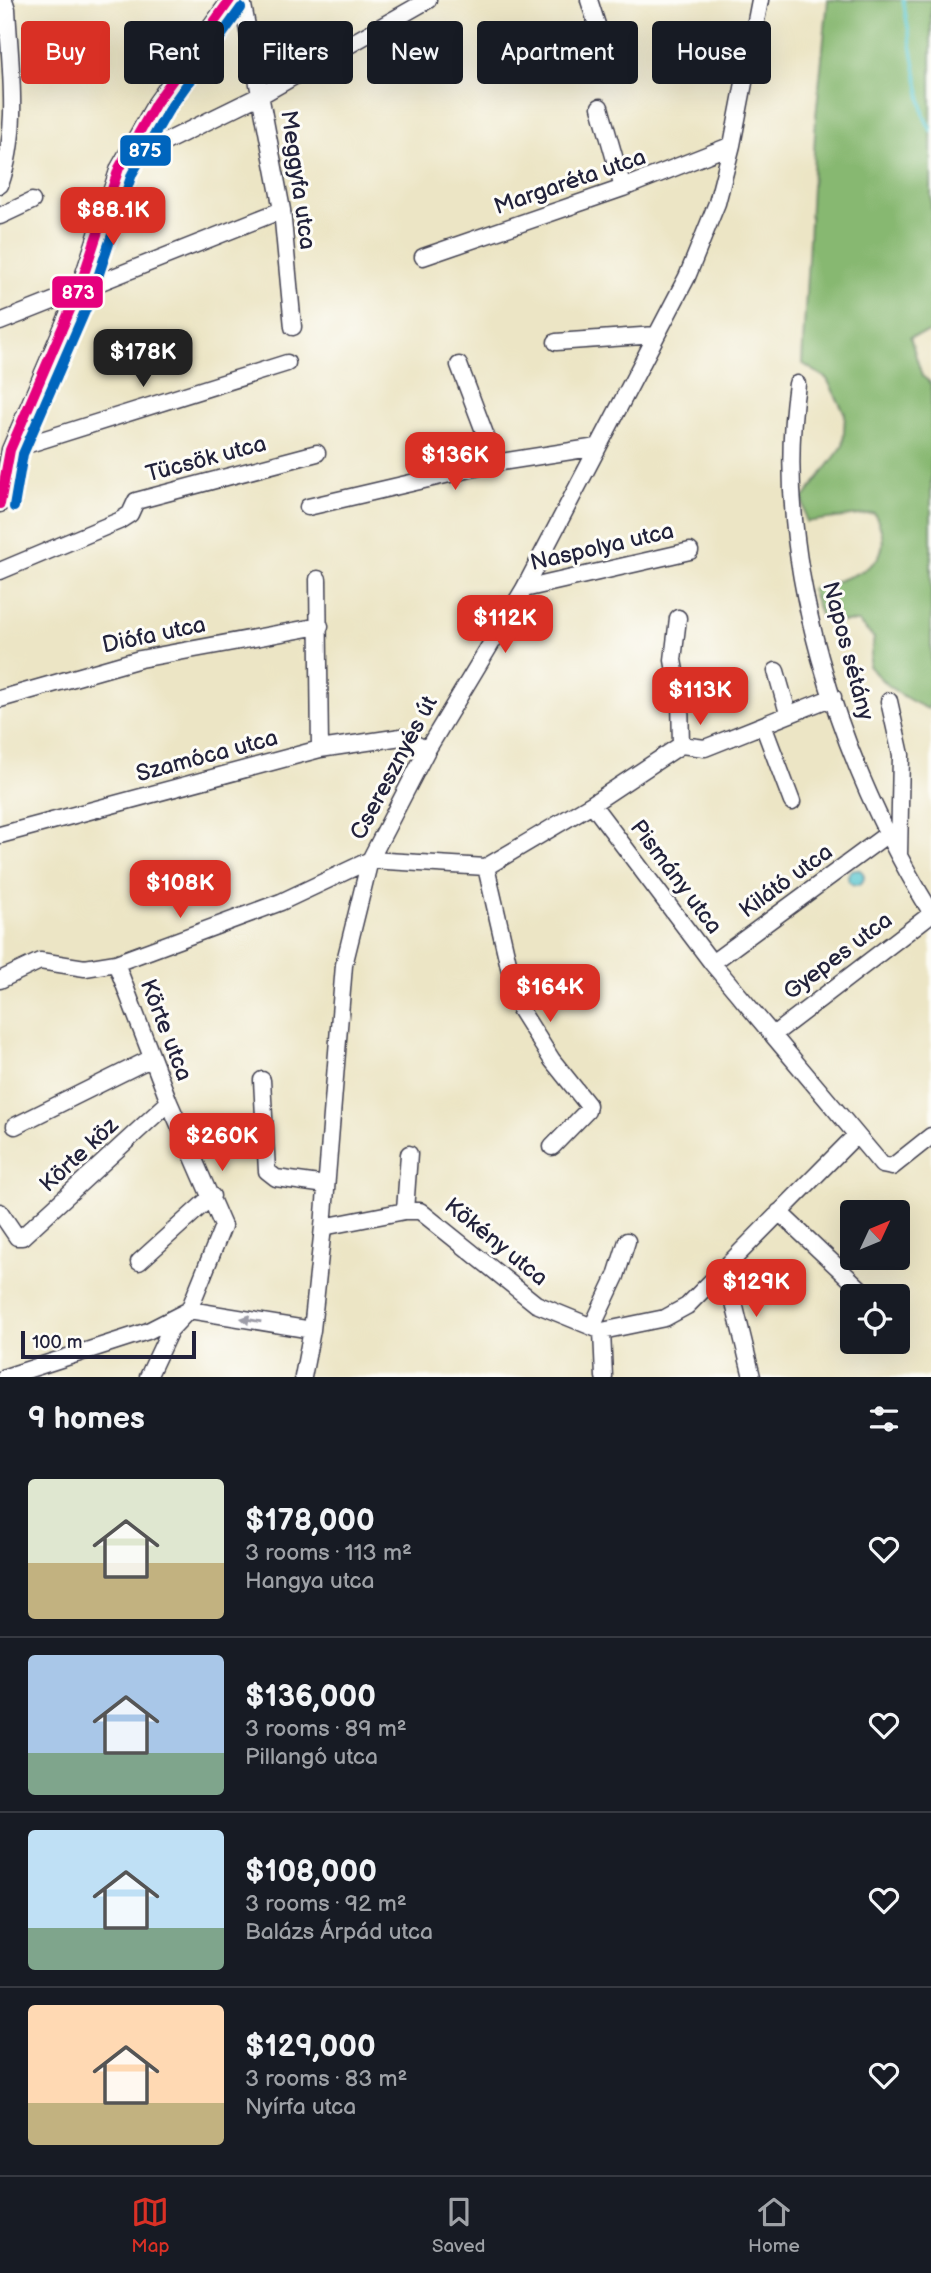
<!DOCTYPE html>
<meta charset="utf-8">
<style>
body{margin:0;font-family:"Balsamiq Sans",sans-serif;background:#20242c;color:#f1f3f6;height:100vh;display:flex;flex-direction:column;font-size:26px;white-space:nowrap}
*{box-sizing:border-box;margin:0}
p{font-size:23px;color:#9ea1a6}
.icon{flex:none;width:38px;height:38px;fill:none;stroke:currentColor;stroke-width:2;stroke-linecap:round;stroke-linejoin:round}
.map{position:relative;height:1377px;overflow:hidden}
.drawer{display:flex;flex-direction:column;background:#171b24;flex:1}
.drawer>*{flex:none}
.guide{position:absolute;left:21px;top:21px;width:889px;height:63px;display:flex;gap:14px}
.needle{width:46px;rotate:46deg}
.fabs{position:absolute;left:840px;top:1200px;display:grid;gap:14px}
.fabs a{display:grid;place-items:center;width:70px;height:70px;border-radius:7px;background:#171b24;box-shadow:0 7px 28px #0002;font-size:35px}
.scale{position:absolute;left:21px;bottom:18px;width:175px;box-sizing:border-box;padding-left:7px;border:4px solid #22223b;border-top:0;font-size:19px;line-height:24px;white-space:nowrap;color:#22223b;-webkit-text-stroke:5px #fdfcf7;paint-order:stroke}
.price{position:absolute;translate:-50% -60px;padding:0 16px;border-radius:14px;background:#d93025;color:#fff;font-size:23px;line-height:46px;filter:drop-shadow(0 2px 4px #0008)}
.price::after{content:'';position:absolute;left:50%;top:42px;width:21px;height:16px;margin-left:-10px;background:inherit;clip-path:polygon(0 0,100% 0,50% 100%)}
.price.active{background:#222;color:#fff}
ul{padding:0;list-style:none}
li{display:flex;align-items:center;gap:21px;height:175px;padding:0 28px}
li+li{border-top:2px solid #363941}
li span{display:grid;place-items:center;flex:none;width:196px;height:140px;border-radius:7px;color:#555}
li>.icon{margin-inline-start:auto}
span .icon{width:84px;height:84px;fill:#fffc;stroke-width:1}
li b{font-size:30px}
h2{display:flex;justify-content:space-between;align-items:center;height:84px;padding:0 28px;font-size:30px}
.pill{padding:0 24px;border-radius:7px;background:#171b24;box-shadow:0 7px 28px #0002;font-size:24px;line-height:63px}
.pill.active{background:#d93025;color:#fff}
.tab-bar{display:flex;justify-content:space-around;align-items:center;height:98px;border-top:2px solid #363941;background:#171b24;font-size:19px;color:#9ea1a6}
.tab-bar a{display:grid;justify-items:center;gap:4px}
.tab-bar .active{color:#d93025}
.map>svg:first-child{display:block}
</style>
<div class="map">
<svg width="931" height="1377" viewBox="0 0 931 1377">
<rect width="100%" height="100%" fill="#fdfcf7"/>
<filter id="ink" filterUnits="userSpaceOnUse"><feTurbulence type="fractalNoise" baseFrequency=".0143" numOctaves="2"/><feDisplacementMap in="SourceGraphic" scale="14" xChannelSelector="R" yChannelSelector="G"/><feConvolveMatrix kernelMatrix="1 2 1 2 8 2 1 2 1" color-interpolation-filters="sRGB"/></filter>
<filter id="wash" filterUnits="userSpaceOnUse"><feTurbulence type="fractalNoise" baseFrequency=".00686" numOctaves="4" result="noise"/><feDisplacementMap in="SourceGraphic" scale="28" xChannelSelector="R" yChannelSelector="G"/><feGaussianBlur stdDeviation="1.57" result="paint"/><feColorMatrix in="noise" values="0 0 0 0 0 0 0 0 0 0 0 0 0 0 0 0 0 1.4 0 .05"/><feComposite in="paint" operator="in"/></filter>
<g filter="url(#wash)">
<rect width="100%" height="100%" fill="#ece5c5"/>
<path fill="#87b871" stroke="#546d56" stroke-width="2" d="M828,0h103v332l-21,5 12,39 9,7v319l-3,7c-24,-11 -42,-22 -59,-43l5,-28 -16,-16h-27l-10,-5 -10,-28c40,-13 93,-21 63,-76l-68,9 -3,-23 40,-53 2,-32 -18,-35 -25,-16 14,-247z"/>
<path fill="#59c6cf" stroke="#3e7485" stroke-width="2" d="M848 877a8 8 0 1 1 16 0a8 8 0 1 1-16 0Z"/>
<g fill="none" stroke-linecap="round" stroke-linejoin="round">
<path stroke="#59c6cf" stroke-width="3.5" d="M903,0l21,116 7,15"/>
</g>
</g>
<g filter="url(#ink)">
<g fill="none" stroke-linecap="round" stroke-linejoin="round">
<defs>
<path id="minor" d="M242,0l40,210 11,117
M589,0l8,25
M396,19l9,40
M600,107l23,81
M151,149l112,-55 165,-94
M0,185c20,-55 10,-118 7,-176l-3,-9
M0,216l32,-15
M423,257l200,-69 109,-43
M0,322l282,-112
M556,342l100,-7
M459,365l34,90 8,7
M797,384c-26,175 43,380 134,528
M10,450l277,-87
M0,504l10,-54 69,-161 40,-121 37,-65 74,-103
M308,507l193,-45 96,-15
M0,571l119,-50 11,-7 6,-13 181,-48
M318,579l2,170
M524,589l166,-38
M678,618l-5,42 7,39 1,46
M776,671l12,42
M0,699l140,-40 180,-33
M889,701l12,54 -2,100
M763,725l29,77
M592,804l89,-59 24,3 128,-51
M0,835l320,-86 81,-12 26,13
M486,867l32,139 34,54 36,45 -1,6 -35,36
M116,963l53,139 54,124 -34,84 -19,20 -22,47
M712,963l174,-128
M0,980l40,-19 45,7 31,-5 165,-61 89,-42 116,7 106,-63 120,159 170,202 10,2 39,-31
M773,1035l158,-121
M262,1080l5,91 9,7 50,7
M15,1126l137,-68
M405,1211l4,-57
M0,1212l17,25h5l147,-135
M779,1212l90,85
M323,1227l82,-16h15l116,93 66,27 63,-13 22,-12 169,-171
M139,1262l73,-66
M726,1270l26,107
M592,1327l24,-51 11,-35
M602,1331l2,46
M5,1377l143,-46 41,-21 123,20
M303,1377l9,-47 11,-103 21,-262 26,-105 57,-110 97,-161 163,-312 30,-74 15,-58 28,-145"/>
</defs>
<use href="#minor" stroke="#403f50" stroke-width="19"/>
<use href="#minor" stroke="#fff" stroke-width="16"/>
<defs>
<path id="bus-1" d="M0,504l10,-54 69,-161 40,-121 37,-65 74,-103"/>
<path id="bus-2" d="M14,507l9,-53 69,-159 40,-121 36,-63 73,-103"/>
</defs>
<use href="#bus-1" stroke="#fdfcf7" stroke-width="16"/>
<use href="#bus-2" stroke="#fdfcf7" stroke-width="16"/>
<use href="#bus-1" stroke="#e5007d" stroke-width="10"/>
<use href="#bus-2" stroke="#0065bd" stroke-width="10"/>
</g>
<defs><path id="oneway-solid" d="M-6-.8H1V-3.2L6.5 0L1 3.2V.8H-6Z" transform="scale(1.75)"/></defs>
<use fill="#9c9ca7" href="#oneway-solid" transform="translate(251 1320) rotate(-170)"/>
</g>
<g text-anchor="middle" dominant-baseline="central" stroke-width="6" stroke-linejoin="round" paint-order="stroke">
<g font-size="23" fill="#22223b" stroke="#fdfcf7">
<text transform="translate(298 180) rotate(82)">Meggyfa utca</text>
<text transform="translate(570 182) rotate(-19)">Margaréta utca</text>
<text transform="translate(206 459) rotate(-15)">Tücsök utca</text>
<text transform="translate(602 547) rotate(-13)">Naspolya utca</text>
<text transform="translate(154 635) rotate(-12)">Diófa utca</text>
<text transform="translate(848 651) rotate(75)">Napos sétány</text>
<text transform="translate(207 756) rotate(-15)">Szamóca utca</text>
<text transform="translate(394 768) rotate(-62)">Cseresznyés út</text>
<text transform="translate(676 877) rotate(53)">Pismány utca</text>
<text transform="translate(786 881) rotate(-36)">Kilátó utca</text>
<text transform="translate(838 956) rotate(-37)">Gyepes utca</text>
<text transform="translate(166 1030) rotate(69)">Körte utca</text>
<text transform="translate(79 1155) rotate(-43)">Körte köz</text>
<text transform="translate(496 1242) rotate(39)">Kökény utca</text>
</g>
</g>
<g stroke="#fdfcf7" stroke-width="2.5">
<rect x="119" y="134" width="53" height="33" rx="7" fill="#0065bd"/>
<rect x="51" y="275" width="53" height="34" rx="7" fill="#e5007d"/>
</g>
<g font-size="19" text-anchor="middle" font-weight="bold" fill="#fff">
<text x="145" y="157">875</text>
<text x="78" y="299">873</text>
</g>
</svg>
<div class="fabs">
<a><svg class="needle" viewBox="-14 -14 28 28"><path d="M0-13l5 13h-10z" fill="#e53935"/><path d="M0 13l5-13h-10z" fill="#9ea1a6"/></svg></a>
<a><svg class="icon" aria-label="locate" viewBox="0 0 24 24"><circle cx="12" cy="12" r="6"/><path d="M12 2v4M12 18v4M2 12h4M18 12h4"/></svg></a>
</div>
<div class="scale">100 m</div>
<b class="price" style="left:113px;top:247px">$88.1K</b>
<b class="price active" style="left:143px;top:389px">$178K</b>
<b class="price" style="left:455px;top:492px">$136K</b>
<b class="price" style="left:505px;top:655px">$112K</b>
<b class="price" style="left:700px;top:727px">$113K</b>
<b class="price" style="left:180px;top:920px">$108K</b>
<b class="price" style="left:550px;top:1024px">$164K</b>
<b class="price" style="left:222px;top:1173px">$260K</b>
<b class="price" style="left:756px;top:1319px">$129K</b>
<div class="guide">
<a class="pill active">Buy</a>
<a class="pill">Rent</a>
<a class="pill">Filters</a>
<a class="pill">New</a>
<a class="pill">Apartment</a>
<a class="pill">House</a>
</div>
</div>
<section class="drawer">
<h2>9 homes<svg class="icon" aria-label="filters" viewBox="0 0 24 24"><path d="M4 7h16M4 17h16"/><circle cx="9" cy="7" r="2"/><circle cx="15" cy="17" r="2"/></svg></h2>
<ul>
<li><span style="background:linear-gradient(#dfe7d0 60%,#c2b280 0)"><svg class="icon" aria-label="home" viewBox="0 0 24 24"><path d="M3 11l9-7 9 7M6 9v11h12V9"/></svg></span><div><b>$178,000</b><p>3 rooms · 113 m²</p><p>Hangya utca</p></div><svg class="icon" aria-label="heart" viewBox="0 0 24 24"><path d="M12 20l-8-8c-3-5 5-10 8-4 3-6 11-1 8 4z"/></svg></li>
<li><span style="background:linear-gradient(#a9c7e8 70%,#7fa58c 0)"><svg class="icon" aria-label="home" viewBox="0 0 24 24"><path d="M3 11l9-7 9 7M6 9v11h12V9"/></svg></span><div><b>$136,000</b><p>3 rooms · 89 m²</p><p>Pillangó utca</p></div><svg class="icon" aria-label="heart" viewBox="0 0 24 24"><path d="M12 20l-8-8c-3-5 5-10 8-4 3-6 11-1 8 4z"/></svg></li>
<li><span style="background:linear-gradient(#bfe0f5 70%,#7fa58c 0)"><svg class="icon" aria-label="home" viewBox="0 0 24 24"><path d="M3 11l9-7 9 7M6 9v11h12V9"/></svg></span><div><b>$108,000</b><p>3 rooms · 92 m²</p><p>Balázs Árpád utca</p></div><svg class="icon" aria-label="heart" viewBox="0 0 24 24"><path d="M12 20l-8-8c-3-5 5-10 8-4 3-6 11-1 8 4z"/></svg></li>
<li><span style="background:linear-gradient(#ffd9b3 70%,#c2b280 0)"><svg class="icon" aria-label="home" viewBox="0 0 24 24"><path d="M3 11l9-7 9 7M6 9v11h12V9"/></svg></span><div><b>$129,000</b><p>3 rooms · 83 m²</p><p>Nyírfa utca</p></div><svg class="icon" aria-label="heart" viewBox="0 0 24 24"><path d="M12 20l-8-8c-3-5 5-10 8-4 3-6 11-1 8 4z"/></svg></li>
</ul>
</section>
<nav class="tab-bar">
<a class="active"><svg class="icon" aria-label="map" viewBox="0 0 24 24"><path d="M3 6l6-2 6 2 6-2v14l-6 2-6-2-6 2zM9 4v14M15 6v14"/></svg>Map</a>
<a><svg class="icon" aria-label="saved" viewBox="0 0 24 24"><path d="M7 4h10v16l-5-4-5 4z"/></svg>Saved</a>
<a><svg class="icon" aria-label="home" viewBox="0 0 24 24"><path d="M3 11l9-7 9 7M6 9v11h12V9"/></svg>Home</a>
</nav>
